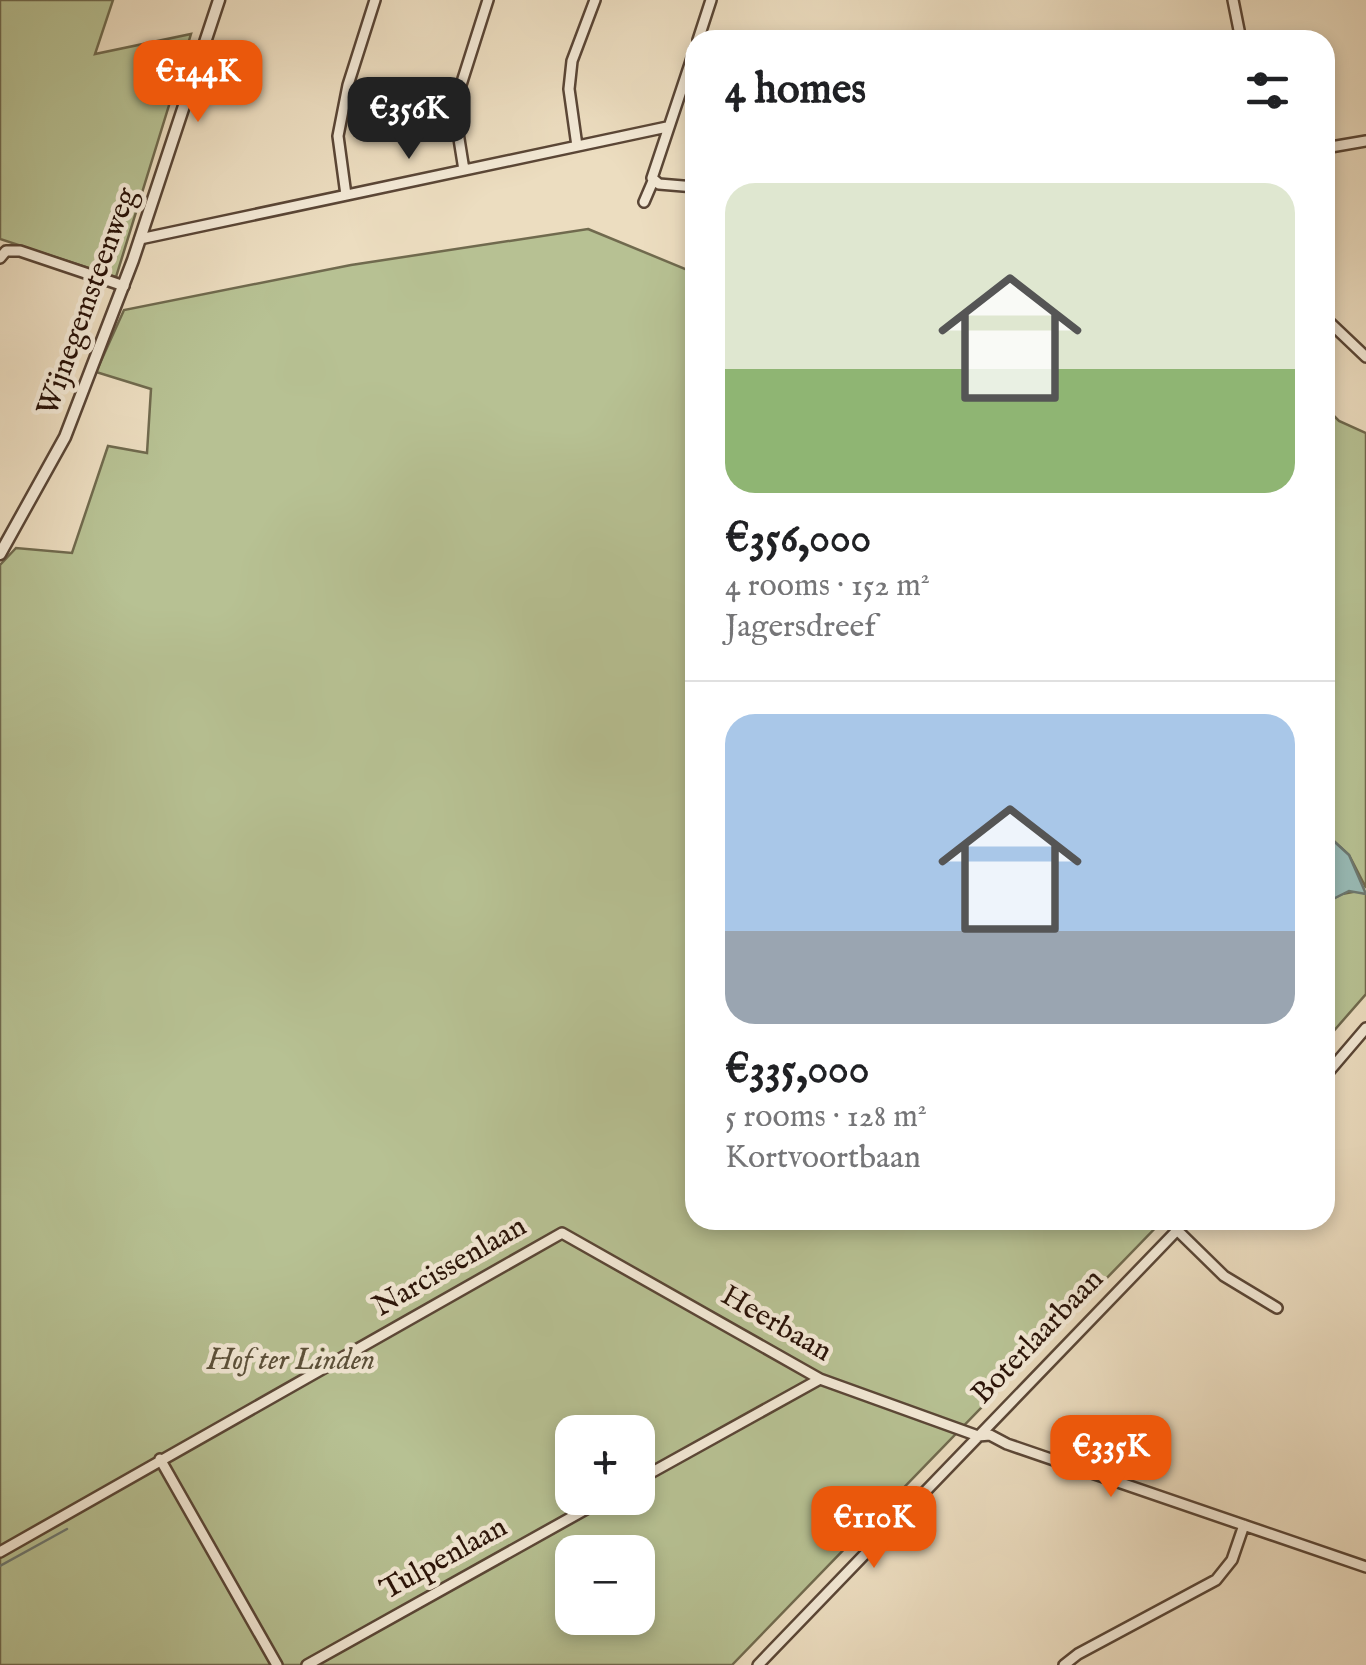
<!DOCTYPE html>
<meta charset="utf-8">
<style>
body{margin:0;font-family:"IM FELL English",serif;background:#f2f2f2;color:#202124;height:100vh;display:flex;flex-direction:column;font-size:38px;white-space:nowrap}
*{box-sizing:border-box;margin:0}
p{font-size:32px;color:#757577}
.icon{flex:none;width:55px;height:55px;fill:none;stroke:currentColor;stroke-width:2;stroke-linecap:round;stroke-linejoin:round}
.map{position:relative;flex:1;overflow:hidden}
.drawer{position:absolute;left:685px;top:30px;width:650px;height:1200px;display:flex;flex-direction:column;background:#fff;border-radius:30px;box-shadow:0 5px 15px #0003}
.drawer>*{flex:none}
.tools{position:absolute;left:555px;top:1415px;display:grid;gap:20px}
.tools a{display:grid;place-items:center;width:100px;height:100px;border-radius:20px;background:#fff;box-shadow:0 5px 15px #0003;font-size:50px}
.price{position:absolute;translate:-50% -85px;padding:0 22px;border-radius:20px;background:#ea580c;color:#fff;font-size:32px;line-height:65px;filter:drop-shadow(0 2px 5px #0008)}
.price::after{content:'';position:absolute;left:50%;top:60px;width:30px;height:22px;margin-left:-15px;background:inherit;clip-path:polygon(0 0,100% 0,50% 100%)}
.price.on{background:#222;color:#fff}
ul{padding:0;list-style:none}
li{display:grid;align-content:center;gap:20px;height:530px;padding:0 40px}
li+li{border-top:2px solid #e0e0e0}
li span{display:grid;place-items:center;height:310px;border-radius:30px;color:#555}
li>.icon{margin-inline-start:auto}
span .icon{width:180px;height:180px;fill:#fffc;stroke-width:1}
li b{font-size:42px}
h2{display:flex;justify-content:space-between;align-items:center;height:120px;padding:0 40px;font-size:42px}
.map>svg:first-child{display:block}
</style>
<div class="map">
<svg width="1366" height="1665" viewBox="0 0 1366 1665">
<rect width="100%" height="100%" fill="#ecddc0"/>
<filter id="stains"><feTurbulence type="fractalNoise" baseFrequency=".002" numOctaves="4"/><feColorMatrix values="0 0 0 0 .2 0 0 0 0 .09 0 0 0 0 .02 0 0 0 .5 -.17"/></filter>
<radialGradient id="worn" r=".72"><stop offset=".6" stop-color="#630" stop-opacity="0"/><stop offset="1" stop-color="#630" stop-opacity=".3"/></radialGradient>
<path fill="#b7c193" stroke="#706a4e" stroke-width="2.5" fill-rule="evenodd" d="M0,0h113l-18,54 96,-20 -75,243 -116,-38z
M588,229l107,44v947h468l-431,445h-732v-1100l16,-17 56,5 36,-107 39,7 4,-64 -55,-17 28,-62 227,-45zM572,1432h66v66h-66zM572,1552h66v66h-66z
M1325,407l14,14 27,12v455l-17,-33 -24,-22z
M1358,891l8,3v100l-41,47v-138l17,-9z"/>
<path fill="#99bbb6" stroke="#6d7870" stroke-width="2.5" d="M1325,833l24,22 17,39 -17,-3 -24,12v-25l7,-11 -7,-13z"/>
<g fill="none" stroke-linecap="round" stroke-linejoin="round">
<path stroke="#6d7870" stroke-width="2.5" d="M0,1566l67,-37"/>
<defs>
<path id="minor" d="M1233,0l8,40
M698,40l13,-40
M695,49l-43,129 7,6 36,3
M577,146l-8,-57 3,-28 23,-61
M1325,148l41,-7
M464,170l-9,-56 6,-29 27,-85
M346,195l-8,-59 10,-51 27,-85
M644,202l9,-21
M140,239l527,-112
M0,258l6,-7h14l104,35
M1325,318l41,39
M1325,1076l41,-48
M1177,1230l47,46 53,32
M160,1459l117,206
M638,1480l182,-101
M0,1552l562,-319 258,146 158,57 12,-1 17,9 359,123
M307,1665l299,-167
M758,1665l429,-445
M1064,1665l14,-11 138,-74 16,-20 12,-35"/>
<path id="tertiary" d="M0,554l65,-117 68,-177 86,-260"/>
</defs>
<use href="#minor" stroke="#5a4636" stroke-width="14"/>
<use href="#tertiary" stroke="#5a4636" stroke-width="15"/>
<use href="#minor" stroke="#f3e9d6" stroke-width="9"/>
<use href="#tertiary" stroke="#f3e9d6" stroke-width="10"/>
</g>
<g text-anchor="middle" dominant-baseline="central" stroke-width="9" stroke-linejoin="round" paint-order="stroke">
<g font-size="30" fill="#2a1308" stroke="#f3e9d6">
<text transform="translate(88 302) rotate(-70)">Wijnegemsteenweg</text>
<text transform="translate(450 1267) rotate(-30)">Narcissenlaan</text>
<text transform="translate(776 1324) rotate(30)">Heerbaan</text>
<text transform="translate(1038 1337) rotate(-46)">Boterlaarbaan</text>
<text transform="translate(444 1559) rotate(-29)">Tulpenlaan</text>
</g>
<g font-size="30" font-style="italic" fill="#5b5039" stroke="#f3e9d6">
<text x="291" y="1361">Hof ter Linden</text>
</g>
</g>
<rect width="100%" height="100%" filter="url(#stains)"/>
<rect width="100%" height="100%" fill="url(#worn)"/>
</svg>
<div class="tools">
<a>+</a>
<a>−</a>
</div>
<b class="price" style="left:198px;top:125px">€144K</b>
<b class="price on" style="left:409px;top:162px">€356K</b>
<b class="price" style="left:1111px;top:1500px">€335K</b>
<b class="price" style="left:874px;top:1571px">€110K</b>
<section class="drawer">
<h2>4 homes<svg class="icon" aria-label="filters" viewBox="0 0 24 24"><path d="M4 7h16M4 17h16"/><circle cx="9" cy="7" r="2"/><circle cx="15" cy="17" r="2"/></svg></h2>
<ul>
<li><span style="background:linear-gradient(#dfe7d0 60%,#8fb573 0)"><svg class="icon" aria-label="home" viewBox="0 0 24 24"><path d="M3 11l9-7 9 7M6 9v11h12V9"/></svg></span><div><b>€356,000</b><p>4 rooms · 152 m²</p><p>Jagersdreef</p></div></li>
<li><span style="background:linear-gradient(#a9c7e8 70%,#9aa5b1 0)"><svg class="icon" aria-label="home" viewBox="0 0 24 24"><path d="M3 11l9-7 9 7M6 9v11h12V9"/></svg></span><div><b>€335,000</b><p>5 rooms · 128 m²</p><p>Kortvoortbaan</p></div></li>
</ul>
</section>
</div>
